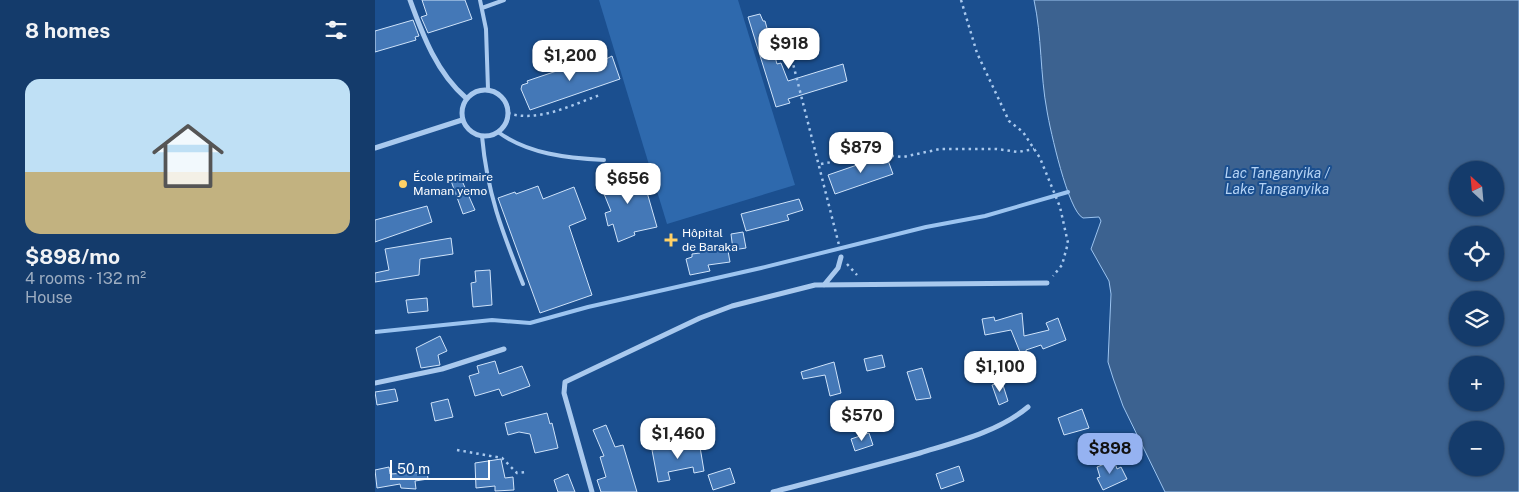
<!DOCTYPE html>
<meta charset="utf-8">
<style>
body{margin:0;font-family:"Public Sans",sans-serif;background:#214673;color:#f1f3f6;height:100vh;display:flex;flex-direction:column;font-size:19px;white-space:nowrap}
*{box-sizing:border-box;margin:0}
p{font-size:16px;color:#9dadc1}
.icon{flex:none;width:28px;height:28px;fill:none;stroke:currentColor;stroke-width:2;stroke-linecap:round;stroke-linejoin:round}
.map{position:relative;flex:1;overflow:hidden}
.details{display:flex;flex-direction:column;background:#143b6b;width:375px}
.details>*{flex:none}
.needle{width:32px;rotate:334deg}
.buttons{position:absolute;left:1074px;top:161px;display:grid;gap:10px}
.buttons a{display:grid;place-items:center;width:55px;height:55px;border-radius:50%;background:#143b6b;box-shadow:0 1px 4px #0004,0 0 0 1px #33557e;font-size:25px}
.scale{position:absolute;left:15px;bottom:12px;width:100px;box-sizing:border-box;padding-left:5px;border:2px solid #fff;border-top:0;font-size:14px;line-height:18px;white-space:nowrap;color:#fff;-webkit-text-stroke:4px #1b4f8f;paint-order:stroke}
.price{position:absolute;translate:-50% -42px;padding:0 11px;border-radius:10px;background:#fff;color:#222;font-size:16px;line-height:32px;filter:drop-shadow(0 1px 2px #0008)}
.price::after{content:'';position:absolute;left:50%;top:30px;width:15px;height:11px;margin-left:-8px;background:inherit;clip-path:polygon(0 0,100% 0,50% 100%)}
.price.on{background:#95b2f1;color:#111}
ul{padding:0;list-style:none}
li{display:grid;align-content:center;gap:10px;height:265px;padding:0 25px}
li span{display:grid;place-items:center;height:155px;border-radius:15px;color:#555}
li>.icon{margin-inline-start:auto}
span .icon{width:90px;height:90px;fill:#fffc;stroke-width:1}
li b{font-size:21px}
h2{display:flex;justify-content:space-between;align-items:center;height:60px;padding:0 25px;font-size:21px}
main{display:flex;flex:1;min-height:0}
.map>svg:first-child{display:block}
</style>
<main>
<section class="details">
<h2>8 homes<svg class="icon" aria-label="filters" viewBox="0 0 24 24"><path d="M4 7h16M4 17h16"/><circle cx="9" cy="7" r="2"/><circle cx="15" cy="17" r="2"/></svg></h2>
<ul>
<li><span style="background:linear-gradient(#bfe0f5 60%,#c2b280 0)"><svg class="icon" aria-label="home" viewBox="0 0 24 24"><path d="M3 11l9-7 9 7M6 9v11h12V9"/></svg></span><div><b>$898/mo</b><p>4 rooms · 132 m²</p><p>House</p></div></li>
</ul>
</section>
<div class="map">
<svg width="1144" height="492" viewBox="0 0 1144 492">
<rect width="100%" height="100%" fill="#1b4f8f"/>
<path fill="#2e69ad" d="M224,0h139l57,185 -128,39z"/>
<path fill="#3c6290" stroke="#9cc4f0" fill-rule="evenodd" d="M659,0h485v492h-354l-42,-86 -10,-28 -5,-16 3,-68 -2,-13 -18,-32 10,-28 -2,-4 -16,1c-15,-7 -33,-89 -36,-107 -7,-37 -5,-74 -13,-111zM1082,170h38v38h-38zM1082,235h38v37h-38zM1082,300h38v38h-38zM1082,365h38v37h-38zM1082,430h38v38h-38z"/>
<g fill="none" stroke-linecap="round" stroke-linejoin="round">
<path stroke="#9cc4f0" stroke-width="4" d="M0,332l117,-12 38,3 58,-16 173,-39 165,-41 59,-11 83,-24"/>
</g>
<path fill="#4478b7" stroke="#cfe3fa" d="M47,0h43l7,19 -44,14 -7,-16 6,-2z
M385,14l3,7h2l12,43 4,-1 7,18 55,-17 4,17 -59,18 2,4 -14,4 -28,-90z
M38,20l6,16 -4,1 1,3 -41,12v-21z
M229,55l2,4 6,-3 8,23 -90,31 -9,-21 1,-4 6,-2 -1,-2z
M511,155l7,19 -58,20 -7,-19z
M265,168l17,59 -23,5 1,3 -17,7 -5,-18 -5,2 -3,-13 6,-2 -11,-27z
M84,174l16,36 -12,4 -13,-36z
M163,186l5,13 31,-12 12,32 -17,7 23,69 -52,18 -42,-115 17,-6 1,2z
M424,199l4,11 -16,5 2,5 -43,11 -5,-17z
M52,206l5,16 -57,20v-22z
M368,232l3,16 -13,2 -2,-16z
M76,238l2,16 -33,5 -1,16 -44,7v-9l14,-3 -4,-21z
M352,245l3,17 -22,3 2,6 -20,4 -4,-16 6,-2v-3l8,-1 -1,-3z
M115,270l2,35 -19,2 -2,-24 5,-1 -1,-11z
M52,298l1,13 -20,2 -2,-13z
M647,313l2,23 25,-6 -3,-7 12,-5 8,22 -23,9 -2,-4 -15,5 1,11 -3,1 -13,-32 -26,5 -3,-16 12,-2 1,4z
M65,336l7,15 -9,4 2,10 -19,3 -5,-20z
M507,355l3,12 -18,4 -3,-12z
M120,361l4,13 23,-8 8,20 -28,10 -3,-7 -24,7 -6,-20 10,-3 -2,-7z
M459,362l7,31 -11,3 -5,-21 -22,4 -2,-7z
M547,368l9,30 -15,2 -9,-28z
M627,382l6,19 -9,4 -7,-20z
M20,389l3,12 -21,4 -2,-13z
M73,399l5,18 -18,4 -4,-18z
M707,409l7,19 -25,7 -6,-17z
M172,413l3,11 2,-1 6,25 -23,5 -5,-19 -11,-2 -11,3 -3,-12z
M231,425l9,22 8,-2 14,47h-36l-4,-12 9,-3 -6,-20 4,-1 -11,-26z
M494,433l4,12 -18,6 -4,-12z
M324,441l5,30 -10,2 -1,-6 -25,5 2,8 -12,2 -6,-32z
M126,459l4,19 8,-1 1,13 -19,1v-5l-19,2 -1,-25z
M739,460l3,9 4,-2 6,12 -24,11 -6,-12 3,-1 -3,-10z
M584,466l5,15 -23,8 -5,-15z
M14,467l1,7 37,-2 1,7 -13,2 1,8 -15,-1 -1,-4 -23,4 -2,-18z
M355,468l5,15 -22,7 -5,-15z
M193,474l7,18h-17l-4,-12z"/>
<g fill="none" stroke-linecap="round" stroke-linejoin="round">
<path stroke="#a9c9ee" stroke-width="2.5" stroke-dasharray="2.5 4" stroke-linecap="butt" d="M586,0l16,53 32,68 14,11 17,26 20,49 8,36 -6,22 -9,11
M412,40l53,209
M133,113c30,10 63,-8 92,-18
M446,164l55,-10 27,3 37,-8h57l21,3 16,-3
M472,264l10,11
M82,450l45,8 15,15 10,-1"/>
<path stroke="#a9c9ee" stroke-width="4" d="M105,0l6,29 2,60
M107,8l22,-8
M123,132c30,22 69,26 106,28
M107,136c5,57 20,95 41,148"/>
<path stroke="#a9c9ee" stroke-width="5" d="M35,0c13,36 27,73 56,98
M87 113a23 23 0 1 1 46 0a23 23 0 1 1-46 0Z
M0,148l87,-28
M449,285l14,-17 3,-11
M0,383l67,-14 62,-20
M217,492l-28,-99 1,-11 135,-64 32,-12 83,-21 232,-2
M398,492c49,-13 98,-25 147,-39 36,-11 78,-21 108,-46"/>
</g>
<g fill="#ffd166" stroke="#1b4f8f" stroke-width="2">
<circle cx="28" cy="184" r="5"/>
<path d="M293.5 232.5h5v5h5v5h-5v5h-5v-5h-5v-5h5z"/>
</g>
<g text-anchor="middle" dominant-baseline="central" stroke-width="4" stroke-linejoin="round" paint-order="stroke">
<g font-size="12" fill="#fff" stroke="#1b4f8f" text-anchor="start">
<text x="38" y="177">École primaire<tspan x="38" dy="14">Maman yemo</tspan></text>
<text x="307" y="233">Hôpital<tspan x="307" dy="14">de Baraka</tspan></text>
</g>
<g font-size="14" font-style="italic" fill="#b5d3f5" stroke="#1b4f8f">
<text x="902" y="173">Lac Tanganyika /<tspan x="902" dy="16">Lake Tanganyika</tspan></text>
</g>
</g>
</svg>
<div class="buttons">
<a><svg class="needle" viewBox="-14 -14 28 28"><path d="M0-13l5 13h-10z" fill="#e53935"/><path d="M0 13l5-13h-10z" fill="#9dadc1"/></svg></a>
<a><svg class="icon" aria-label="locate" viewBox="0 0 24 24"><circle cx="12" cy="12" r="6"/><path d="M12 2v4M12 18v4M2 12h4M18 12h4"/></svg></a>
<a><svg class="icon" aria-label="layers" viewBox="0 0 24 24"><path d="M12 4l9 5-9 5-9-5zM3 14l9 5 9-5"/></svg></a>
<a>+</a>
<a>−</a>
</div>
<div class="scale">50 m</div>
<b class="price" style="left:414px;top:70px">$918</b>
<b class="price" style="left:195px;top:82px">$1,200</b>
<b class="price" style="left:486px;top:174px">$879</b>
<b class="price" style="left:253px;top:205px">$656</b>
<b class="price" style="left:625px;top:393px">$1,100</b>
<b class="price" style="left:487px;top:442px">$570</b>
<b class="price" style="left:303px;top:460px">$1,460</b>
<b class="price on" style="left:735px;top:475px">$898</b>
</div>
</main>
